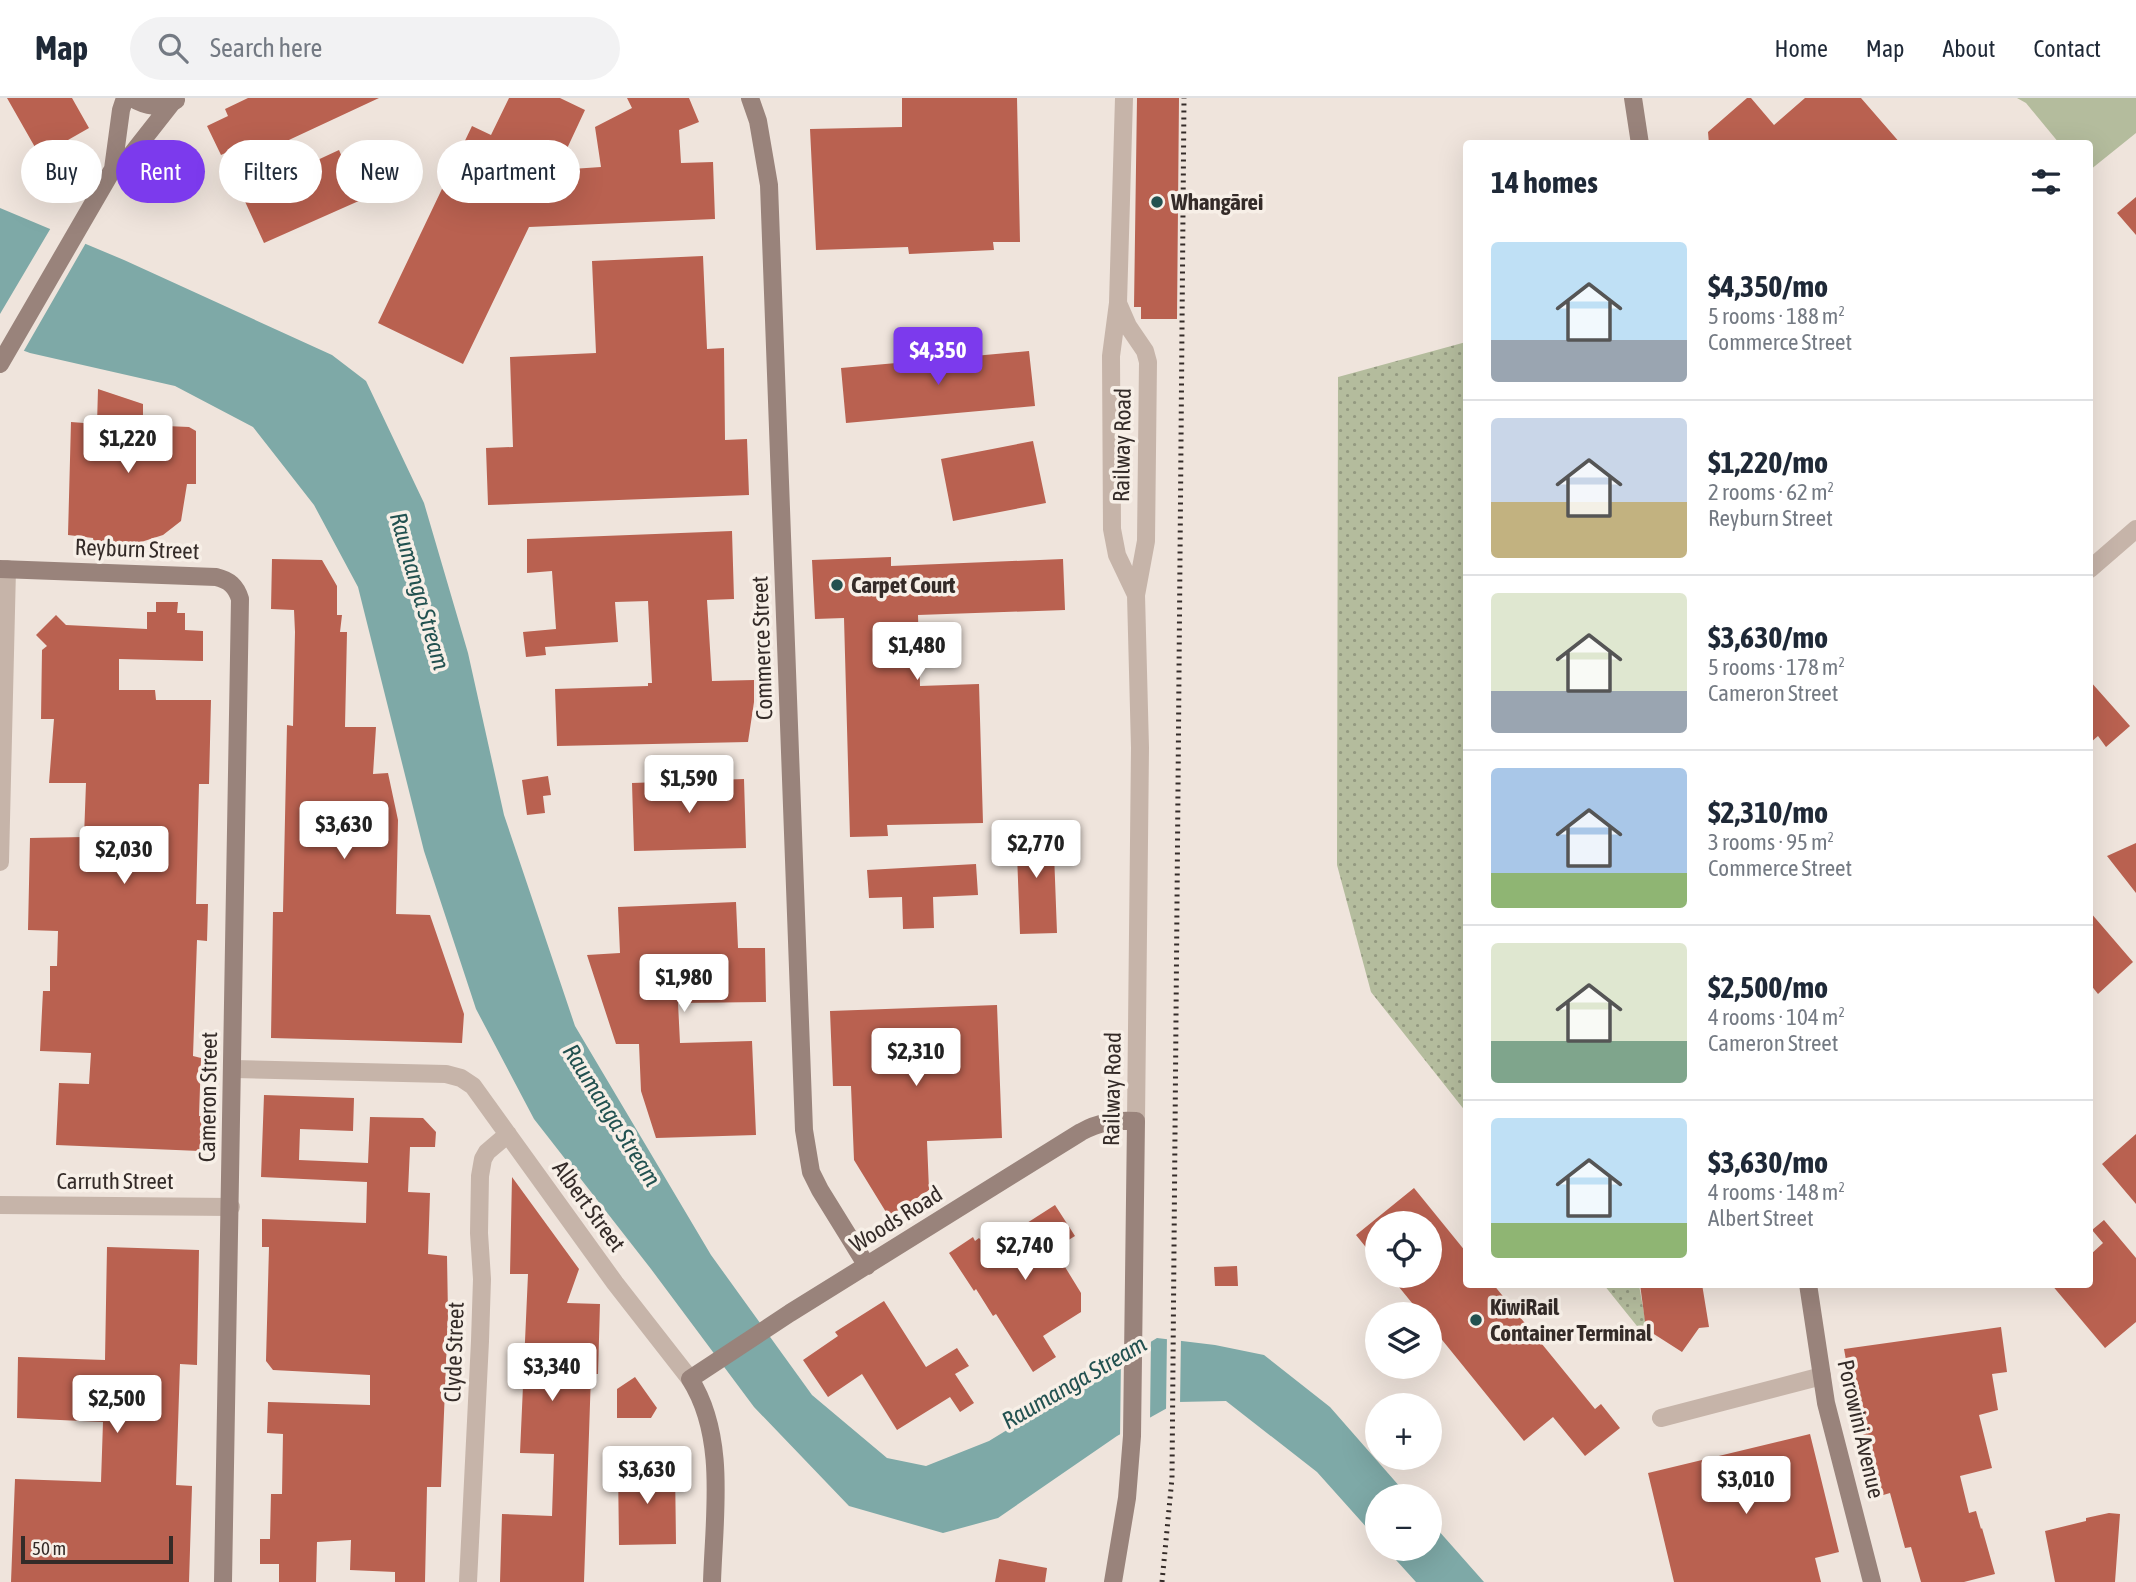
<!DOCTYPE html>
<meta charset="utf-8">
<style>
body{margin:0;font-family:"Asap Condensed",sans-serif;background:#f2f2f3;color:#1f2937;height:100vh;display:flex;flex-direction:column;font-size:26px;white-space:nowrap}
*{box-sizing:border-box;margin:0}
p{font-size:23px;color:#747a83}
.icon{flex:none;width:38px;height:38px;fill:none;stroke:currentColor;stroke-width:2;stroke-linecap:round;stroke-linejoin:round}
.map{position:relative;flex:1;overflow:hidden}
.panel{position:absolute;left:1463px;top:42px;width:630px;height:1148px;display:flex;flex-direction:column;background:#fff;border-radius:7px;box-shadow:0 7px 28px #0002}
.panel>*{flex:none}
.top-card{position:absolute;left:21px;top:42px;width:665px;height:63px;display:flex;gap:14px}
.controls{position:absolute;left:1365px;top:1113px;display:grid;gap:14px}
.controls a{display:grid;place-items:center;width:77px;height:77px;border-radius:50%;background:#fff;box-shadow:0 7px 28px #0002;font-size:35px}
.scale{position:absolute;left:21px;bottom:18px;width:152px;box-sizing:border-box;padding-left:7px;border:4px solid #342b28;border-top:0;font-size:19px;line-height:24px;white-space:nowrap;color:#342b28;-webkit-text-stroke:5px #f7efe7;paint-order:stroke}
.price{position:absolute;translate:-50% -60px;padding:0 16px;border-radius:7px;background:#fff;color:#222;font-size:23px;line-height:46px;filter:drop-shadow(0 2px 4px #0008)}
.price::after{content:'';position:absolute;left:50%;top:42px;width:21px;height:16px;margin-left:-10px;background:inherit;clip-path:polygon(0 0,100% 0,50% 100%)}
.price.on{background:#7c3aed;color:#fff}
ul{padding:0;list-style:none}
li{display:flex;align-items:center;gap:21px;height:175px;padding:0 28px}
li+li{border-top:2px solid #e0e1e3}
li span{display:grid;place-items:center;flex:none;width:196px;height:140px;border-radius:7px;color:#555}
li>.icon{margin-inline-start:auto}
span .icon{width:84px;height:84px;fill:#fffc;stroke-width:1}
li b{font-size:30px}
h2{display:flex;justify-content:space-between;align-items:center;height:84px;padding:0 28px;font-size:30px}
.tag{padding:0 24px;border-radius:32px;background:#fff;box-shadow:0 7px 28px #0002;font-size:24px;line-height:63px}
.tag.on{background:#7c3aed;color:#fff}
header{display:flex;align-items:center;gap:42px;box-sizing:border-box;height:98px;padding:0 35px;background:#fff;border-bottom:2px solid #e0e1e3}
header strong{font-size:33px}
nav{display:flex;gap:38px;margin-inline-start:auto;font-size:24px}
.search{width:490px;height:63px;background:#f2f2f3;display:flex;align-items:center;gap:18px;box-sizing:border-box;padding:0 24px;border-radius:38px;color:#747a83;font-size:26px}
.map>svg:first-child{display:block}
</style>
<header>
<strong>Map</strong>
<div class="search"><svg class="icon" aria-label="search" viewBox="0 0 24 24"><circle cx="10" cy="10" r="6"/><path d="M15 15l6 6"/></svg>Search here</div>
<nav><a>Home</a><a>Map</a><a>About</a><a>Contact</a></nav>
</header>
<div class="map">
<svg width="2136" height="1484" viewBox="0 0 2136 1484">
<defs>
<pattern id="grass-dots" width="8" height="8" patternUnits="userSpaceOnUse" patternTransform="scale(1.75)"><rect width="8" height="8" fill="#b4bc9d"/><path d="M2 2h.1M6 6h.1" fill="none" stroke="#939980" stroke-width="1.8" stroke-linecap="round"/></pattern>
</defs>
<rect width="100%" height="100%" fill="#efe4dc"/>
<path fill="url(#grass-dots)" d="M1466,244v770l-95,-120 -34,-127 1,-488z
M1604,1187h35l10,56z"/>
<path fill="#b4bc9d" d="M2017,0h119v35l-46,37v-26l-31,-1 -33,-40z"/>
<path fill="#7ea9a7" d="M0,110l124,52 208,95 34,26 58,122 44,150 36,162 71,211 136,229 101,140 75,63 39,8 63,-25 168,-103 58,7 49,10 66,52 78,89h-31v43l-60,-67 -91,-71 -48,1 -61,34 -119,82 -55,15 -94,-27 -95,-99 -103,-138 -117,-150 -58,-110 -52,-158 -66,-264 -44,-82 -61,-78 -78,-41 -145,-33 -30,-11z
M1430,1423l54,61h-68l-30,-33h44z"/>
<path fill="#efe4dc" d="M52,128l35,15 -65,113 -22,-9v-31z
M1167,1237l14,2 -1,68 -14,7z
M1151,1239l-1,85 -30,16 1,-82z"/>
<path fill="#b96150" d="M7,0h65l17,30 -21,12 5,11 -2,10 -28,15 -9,-17 6,-3z
M248,0h131l-131,61 -7,-13 -20,9 -14,-29 21,-10 -3,-7z
M509,0h51l25,12 -28,60 44,-3 -6,-40 37,-19 -5,-10h62l10,24 -20,8 2,33 32,-1 2,57 -186,8 -66,137 -85,-41 94,-197 19,9z
M902,0h115l3,144h-27l1,8 -85,4 -1,-7 -92,3 -6,-121 92,-2z
M1137,0h42l-2,221h-36v-12h-7z
M1747,0h4l23,27 31,-27h56l40,46h-192l-1,-12z
M339,52l22,50 -97,43 -22,-48z
M2136,99v38l-19,-22z
M703,158l4,93 17,-1 1,92 22,-1 2,56 -261,10 -2,-57 27,-1 -3,-90 86,-4 -4,-92z
M1029,253l6,55 -189,17 -5,-55z
M98,291l45,15v21l46,2 7,4v53h-9l-6,37 -18,14 -25,8 -17,2h-27l-1,-7 -25,-3 3,-113 26,2z
M1033,343l13,62 -93,18 -12,-62z
M732,433l2,68 -27,1 5,81 42,-1v22l-6,40 -191,4 -2,-57 93,-3v-3h4l-4,-82 -33,1 3,40 -73,5 1,8 -20,2 -3,-25 33,-3 -4,-58 -25,2v-34z
M891,459v9l172,-7 2,51 -147,5 2,71 59,-2 4,139 -96,2 1,11 -38,1 -6,-219 -29,1 -3,-59z
M272,461l50,1 15,26v29h5l-2,17h7l-2,95h31l-3,47 15,-1 10,47 -2,94 34,1 34,99 -2,29 -191,-5 2,-126h10l4,-187 6,1 2,-94 -1,-22 -23,-1z
M156,504h22l-1,11h8v17l18,1v30l-84,-2v31h36l1,10h55l-2,84h-10l-3,120h12l-1,37 -10,-1 -4,116 8,2 -2,58h3l-2,35 -144,-6 3,-62 30,1 2,-31 -51,-2 3,-60h7v-25h7l1,-35 -30,-1 2,-92 54,-1 2,-54h-37l5,-64h-13l1,-69 5,-4 -11,-11 20,-20 10,10 81,4v-17h9z
M2090,583l40,45 -24,21 -8,-11 -8,7z
M548,678l3,19 -8,1 2,17 -18,2 -5,-35z
M744,681l2,69 -112,3 -2,-68z
M1053,728l4,107 -37,1 -4,-107z
M2136,745v50l-29,-37z
M976,766l2,31 -45,2 1,31 -31,1 -1,-32 -33,1 -2,-28z
M736,804l2,46h27l1,54 -88,1 2,40 72,-2 4,94 -100,3 -15,-47 -2,-47h-23l-29,-89 33,-2 -2,-46z
M2090,814l43,50 -35,32 -8,-10z
M997,907l5,133 -75,3 2,49 -40,27 -35,-57 -3,-74h-18l-3,-75z
M264,997l90,3 -1,33 -53,-2 -1,31 69,3 2,-46 53,1 13,14 -1,15h-25l-2,45 22,1 -2,61 19,2 1,59 -7,172h-14l-2,95h-30v-10l-45,-2 1,-30 -34,2 -1,40h-37v-18h-19v-25h10l1,-45h11l1,-60 -16,-1 1,-31 102,3v-30l-97,-5 -7,-9 3,-114h-7v-28l104,4 1,-41 -106,-5z
M2136,1036v70l-34,-40z
M512,1079l67,92 -12,34 33,1 -2,70h-7l-7,208h-84l2,-68 50,2 2,-62 -34,-1 8,-179h-18z
M1414,1090l52,64v32h27l102,125 6,-5 19,24 -35,28 -32,-39 -29,24 -94,-116v-11h-9l-31,-38h40v-53h-53v38l-21,-26z
M1055,1107l20,31 -21,13 27,44v19l-38,24 13,21 -23,15 -37,-58 -3,2 -17,-27 -2,2 -25,-38 24,-16 2,4 4,-3 9,10z
M2104,1122l32,38v64l-31,26 -54,-64h39v-29l13,-12 -11,-13z
M107,1149l92,3 -2,115 -17,-1 -4,121 16,1 -3,96h-178l4,-103 86,3 2,-60 -86,-4 1,-61 87,3z
M1237,1168l1,20h-23l-1,-19z
M1640,1186h62l7,43 -10,1 -17,24 -36,-23z
M884,1203l42,66 31,-19 12,18 -14,8 19,29 -14,9 -10,-15 -53,33 -35,-56 -34,23 -25,-37 35,-24 -3,-4z
M2001,1229l6,45 -15,2 6,36 -19,5 13,53 -32,8 9,37 7,-2 5,18 1,-1 13,46 -31,8h-43l-10,-35 -6,1 -15,-55 -10,3 -28,-103 -8,-44z
M635,1279l22,31 -6,10h-34v-29z
M1810,1336l29,118 -24,6 6,24h-147l-26,-109z
M675,1368l1,78 -57,1 -1,-78z
M2109,1415l11,1 -5,68h-60l-10,-51 41,-10v-3z
M999,1461l48,9 -2,14h-50z"/>
<g fill="none" stroke-linecap="round" stroke-linejoin="round">
<path stroke="#c6b4a9" stroke-width="18" d="M1124,0l-6,205 -7,53 1,173 5,26 19,40
M1118,205l10,23 17,25 3,11 -2,179 -10,54 4,153 -4,373
M2090,471l46,-40
M0,764l7,-293
M234,971l212,5 15,4 12,8 142,197 75,96
M0,1107l231,2
M1661,1320l161,-42
M468,1484l12,-241 2,-62 -3,-46 1,-57 3,-17 4,-7 21,-18"/>
<path stroke="#99837b" stroke-width="18" d="M132,0c13,8 31,12 44,2
M750,0l8,23 11,64 35,945 7,42 9,18 47,76
M1633,0l7,46
M113,71l14,-9 44,-56
M0,266l113,-195 8,-59 4,-12
M0,471l216,8c13,3 20,9 24,22l-17,983
M1808,1186l18,119 46,179
M712,1484c2,-66 15,-145 -22,-203l100,-66 291,-181c18,-10 34,-12 55,-11l-4,315 -5,62 -14,84"/>
<path stroke="#342b28" stroke-width="5" stroke-dasharray="2 5" stroke-linecap="butt" d="M1162,1484l10,-104 12,-1380"/>
</g>
<g fill="#225150" stroke="#f7efe7" stroke-width="2.5">
<circle cx="1157" cy="104" r="7"/>
<circle cx="837" cy="487" r="7"/>
<circle cx="1476" cy="1222" r="7"/>
</g>
<g text-anchor="middle" dominant-baseline="central" stroke-width="7" stroke-linejoin="round" paint-order="stroke">
<g font-size="23" font-weight="bold" fill="#342b28" stroke="#f7efe7" text-anchor="start">
<text x="1171" y="104">Whangārei</text>
<text x="851" y="487">Carpet Court</text>
<text x="1490" y="1209">KiwiRail<tspan x="1490" dy="26">Container Terminal</tspan></text>
</g>
<g font-size="23" fill="#342b28" stroke="#f7efe7">
<text transform="translate(1122 347) rotate(-89)">Railway Road</text>
<text transform="translate(137 451) rotate(2)">Reyburn Street</text>
<text transform="translate(762 550) rotate(-92)">Commerce Street</text>
<text transform="translate(1112 991) rotate(-89)">Railway Road</text>
<text transform="translate(208 999) rotate(-89)">Cameron Street</text>
<text x="115" y="1083">Carruth Street</text>
<text transform="translate(589 1108) rotate(54)">Albert Street</text>
<text transform="translate(896 1121) rotate(-32)">Woods Road</text>
<text transform="translate(454 1254) rotate(-88)">Clyde Street</text>
<text transform="translate(1861 1331) rotate(77)">Porowini Avenue</text>
</g>
<g font-size="24" font-style="italic" fill="#225150" stroke="#f7efe7">
<text transform="translate(420 493) rotate(74)">Raumanga Stream</text>
<text transform="translate(612 1017) rotate(58)">Raumanga Stream</text>
<text transform="translate(1074 1284) rotate(-30)">Raumanga Stream</text>
</g>
</g>
</svg>
<div class="controls">
<a><svg class="icon" aria-label="locate" viewBox="0 0 24 24"><circle cx="12" cy="12" r="6"/><path d="M12 2v4M12 18v4M2 12h4M18 12h4"/></svg></a>
<a><svg class="icon" aria-label="layers" viewBox="0 0 24 24"><path d="M12 4l9 5-9 5-9-5zM3 14l9 5 9-5"/></svg></a>
<a>+</a>
<a>−</a>
</div>
<div class="scale">50 m</div>
<b class="price on" style="left:938px;top:289px">$4,350</b>
<b class="price" style="left:128px;top:377px">$1,220</b>
<b class="price" style="left:917px;top:584px">$1,480</b>
<b class="price" style="left:689px;top:717px">$1,590</b>
<b class="price" style="left:344px;top:763px">$3,630</b>
<b class="price" style="left:1036px;top:782px">$2,770</b>
<b class="price" style="left:124px;top:788px">$2,030</b>
<b class="price" style="left:684px;top:916px">$1,980</b>
<b class="price" style="left:916px;top:990px">$2,310</b>
<b class="price" style="left:1025px;top:1184px">$2,740</b>
<b class="price" style="left:552px;top:1305px">$3,340</b>
<b class="price" style="left:117px;top:1337px">$2,500</b>
<b class="price" style="left:647px;top:1408px">$3,630</b>
<b class="price" style="left:1746px;top:1418px">$3,010</b>
<div class="top-card">
<a class="tag">Buy</a>
<a class="tag on">Rent</a>
<a class="tag">Filters</a>
<a class="tag">New</a>
<a class="tag">Apartment</a>
</div>
<section class="panel">
<h2>14 homes<svg class="icon" aria-label="filters" viewBox="0 0 24 24"><path d="M4 7h16M4 17h16"/><circle cx="9" cy="7" r="2"/><circle cx="15" cy="17" r="2"/></svg></h2>
<ul>
<li><span style="background:linear-gradient(#bfe0f5 70%,#9aa5b1 0)"><svg class="icon" aria-label="home" viewBox="0 0 24 24"><path d="M3 11l9-7 9 7M6 9v11h12V9"/></svg></span><div><b>$4,350/mo</b><p>5 rooms · 188 m²</p><p>Commerce Street</p></div></li>
<li><span style="background:linear-gradient(#c9d6e8 60%,#c2b280 0)"><svg class="icon" aria-label="home" viewBox="0 0 24 24"><path d="M3 11l9-7 9 7M6 9v11h12V9"/></svg></span><div><b>$1,220/mo</b><p>2 rooms · 62 m²</p><p>Reyburn Street</p></div></li>
<li><span style="background:linear-gradient(#dfe7d0 70%,#9aa5b1 0)"><svg class="icon" aria-label="home" viewBox="0 0 24 24"><path d="M3 11l9-7 9 7M6 9v11h12V9"/></svg></span><div><b>$3,630/mo</b><p>5 rooms · 178 m²</p><p>Cameron Street</p></div></li>
<li><span style="background:linear-gradient(#a9c7e8 75%,#8fb573 0)"><svg class="icon" aria-label="home" viewBox="0 0 24 24"><path d="M3 11l9-7 9 7M6 9v11h12V9"/></svg></span><div><b>$2,310/mo</b><p>3 rooms · 95 m²</p><p>Commerce Street</p></div></li>
<li><span style="background:linear-gradient(#dfe7d0 70%,#7fa58c 0)"><svg class="icon" aria-label="home" viewBox="0 0 24 24"><path d="M3 11l9-7 9 7M6 9v11h12V9"/></svg></span><div><b>$2,500/mo</b><p>4 rooms · 104 m²</p><p>Cameron Street</p></div></li>
<li><span style="background:linear-gradient(#bfe0f5 75%,#8fb573 0)"><svg class="icon" aria-label="home" viewBox="0 0 24 24"><path d="M3 11l9-7 9 7M6 9v11h12V9"/></svg></span><div><b>$3,630/mo</b><p>4 rooms · 148 m²</p><p>Albert Street</p></div></li>
</ul>
</section>
</div>
